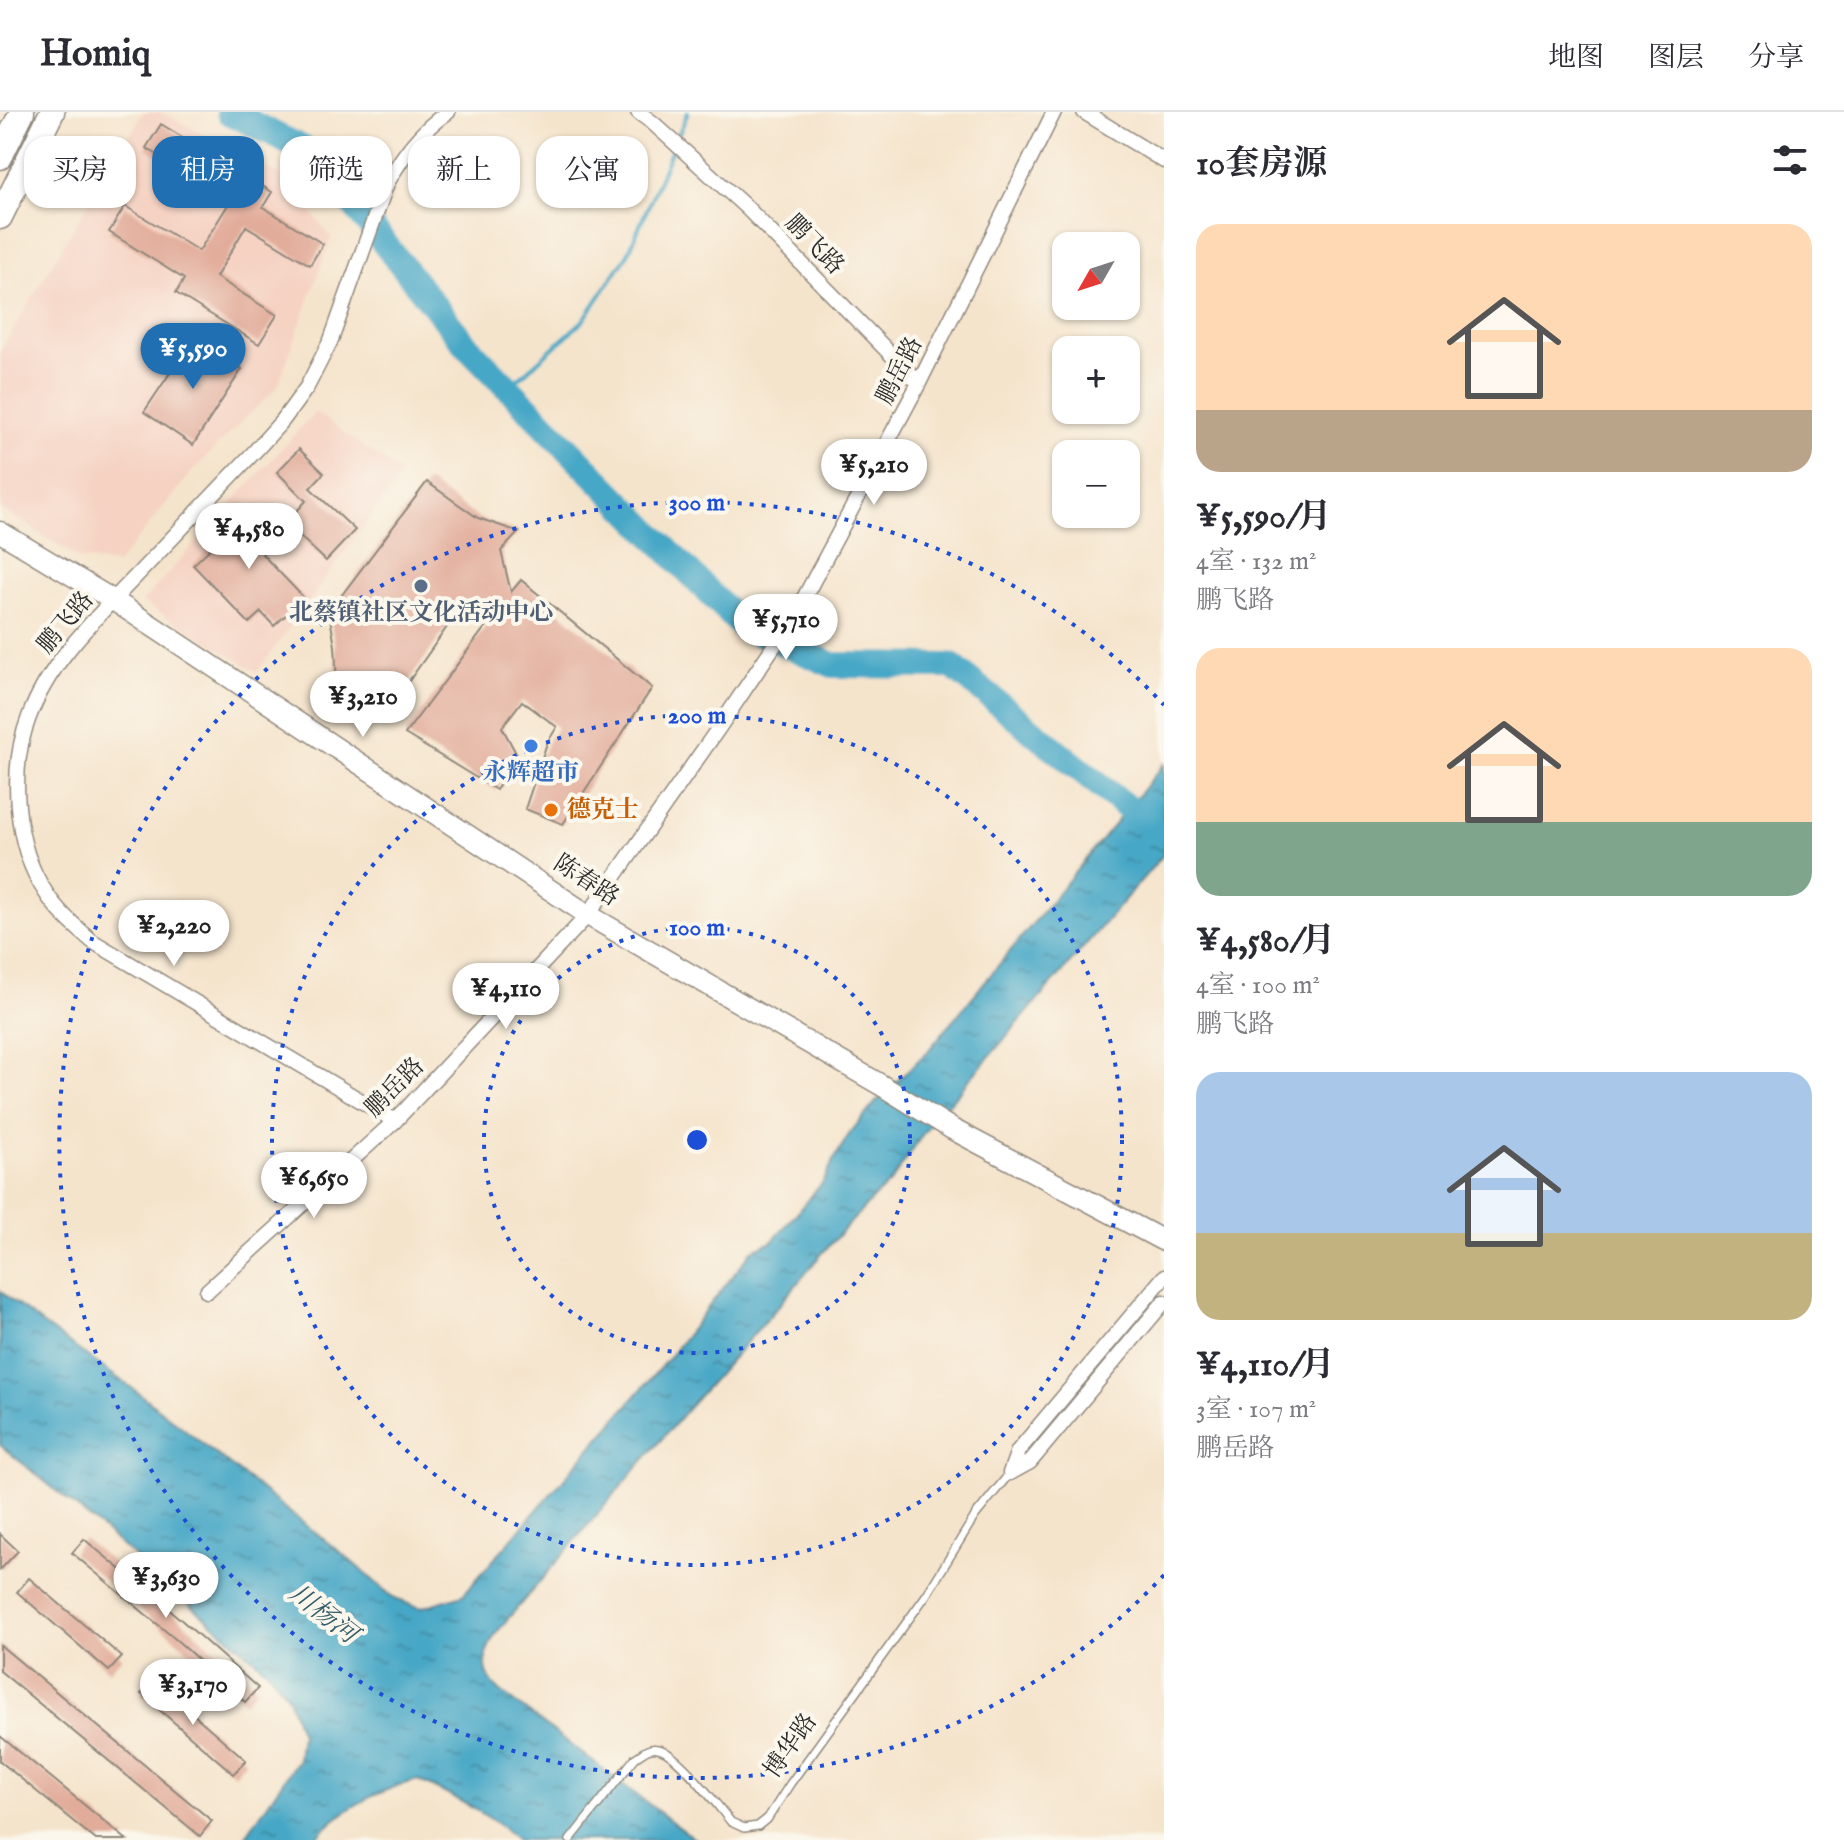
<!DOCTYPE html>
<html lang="zh">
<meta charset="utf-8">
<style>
body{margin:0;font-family:"IM FELL English","Noto Serif SC",serif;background:#f2f2f3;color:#2b2b33;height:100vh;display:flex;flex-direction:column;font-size:30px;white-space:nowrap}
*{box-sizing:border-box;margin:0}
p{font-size:26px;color:#7c7c81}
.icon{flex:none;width:44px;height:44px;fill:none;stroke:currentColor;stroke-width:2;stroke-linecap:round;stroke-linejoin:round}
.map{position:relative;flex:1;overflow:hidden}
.details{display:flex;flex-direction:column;background:#fff;width:680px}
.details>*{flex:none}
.guide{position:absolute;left:24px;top:24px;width:760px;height:72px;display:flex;gap:16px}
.needle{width:52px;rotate:231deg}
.tools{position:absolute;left:1052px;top:120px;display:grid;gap:16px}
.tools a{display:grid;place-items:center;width:88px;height:88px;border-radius:16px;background:#fff;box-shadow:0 2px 6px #0004;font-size:40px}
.price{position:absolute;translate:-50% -68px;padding:0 18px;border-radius:28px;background:#fff;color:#222;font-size:26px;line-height:52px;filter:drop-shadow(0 2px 4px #0008)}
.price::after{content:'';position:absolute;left:50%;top:48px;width:24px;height:18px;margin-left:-12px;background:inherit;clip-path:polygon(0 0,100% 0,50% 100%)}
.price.active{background:#1f6fb2;color:#fff}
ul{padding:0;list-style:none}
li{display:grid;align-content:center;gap:16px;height:424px;padding:0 32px}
li span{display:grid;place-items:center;height:248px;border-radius:24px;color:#555}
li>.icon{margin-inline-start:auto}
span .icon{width:144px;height:144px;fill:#fffc;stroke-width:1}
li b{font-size:34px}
h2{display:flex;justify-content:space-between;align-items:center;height:96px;padding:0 32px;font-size:34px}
.tag{padding:0 28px;border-radius:24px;background:#fff;box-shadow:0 2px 6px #0004;font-size:28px;line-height:72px}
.tag.active{background:#1f6fb2;color:#fff}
header{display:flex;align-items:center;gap:48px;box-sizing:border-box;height:112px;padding:0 40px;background:#fff;border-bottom:2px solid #e1e1e2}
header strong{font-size:38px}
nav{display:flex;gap:44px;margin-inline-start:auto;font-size:28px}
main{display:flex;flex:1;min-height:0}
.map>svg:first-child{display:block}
</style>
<header>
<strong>Homiq</strong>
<nav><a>地图</a><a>图层</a><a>分享</a></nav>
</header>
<main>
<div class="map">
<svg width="1164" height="1728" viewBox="0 0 1164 1728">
<defs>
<pattern id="water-ripples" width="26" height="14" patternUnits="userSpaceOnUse" patternTransform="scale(2)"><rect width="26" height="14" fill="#47a7c6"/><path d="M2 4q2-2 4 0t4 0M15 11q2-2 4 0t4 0" fill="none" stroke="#3b88a1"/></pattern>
</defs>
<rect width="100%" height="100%" fill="#fbf7ec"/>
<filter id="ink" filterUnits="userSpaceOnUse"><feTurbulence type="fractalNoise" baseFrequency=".0125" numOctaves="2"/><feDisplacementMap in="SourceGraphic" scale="16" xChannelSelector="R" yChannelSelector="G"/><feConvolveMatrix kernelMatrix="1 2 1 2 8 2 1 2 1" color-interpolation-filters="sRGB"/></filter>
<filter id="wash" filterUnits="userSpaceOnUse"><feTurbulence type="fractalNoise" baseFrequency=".006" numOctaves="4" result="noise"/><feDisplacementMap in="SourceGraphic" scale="32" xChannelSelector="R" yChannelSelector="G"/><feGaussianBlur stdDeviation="1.8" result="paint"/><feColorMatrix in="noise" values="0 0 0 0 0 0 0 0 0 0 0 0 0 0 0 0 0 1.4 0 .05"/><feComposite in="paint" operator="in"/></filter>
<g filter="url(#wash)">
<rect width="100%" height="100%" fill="#f5e4cc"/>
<path fill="#f5d2c2" d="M146,0h15l120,63 50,62 -53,149 -83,82 -78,96 -37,-5 -80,-51v-157l142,-237z
M315,300l87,62 -145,198 -115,-70z"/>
<path fill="url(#water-ripples)" stroke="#396978" stroke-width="2" d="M1164,652v90l-239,277 -35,52 -17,15 -49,53 -42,51 -93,105 -165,193c-17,21 -49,48 -35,77 2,6 8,11 12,15l195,148h-179c-28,-27 -65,-43 -99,-60 -39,10 -78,29 -104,60h-71l55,-81 3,-25 -13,-37 -19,-25 -188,-161 -81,-66v-154l42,33 94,67 209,165 50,43 25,9 43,-13 203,-234 87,-111 19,-8 52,-61 10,-22 16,-26 26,-31 52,-51z"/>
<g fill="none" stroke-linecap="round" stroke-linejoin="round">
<path stroke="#47a7c6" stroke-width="4" d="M677,26l11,-26
M508,276l75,-67 45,-67 45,-107"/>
<path stroke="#47a7c6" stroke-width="26" d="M229,0l83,41 153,191 277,282 91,39 119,1 203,164"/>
</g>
<g id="blocks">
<path fill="#e2ac9a" d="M161,12l111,68 -9,15 60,37 -13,21 -64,-39 -30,51 61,38 -18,29 -83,-51 8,-14 -75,-47 16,-26 74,45 32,-51 -85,-52z
M194,225l48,32 -49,76 -49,-33z
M299,337l25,24 -14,15 45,42 -29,31 -40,-38 20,-22 -29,-29z
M427,370l51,36 41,14 -18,19 10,41 10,-12 131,108 -89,136 -38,-15 22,-66 10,-16 -35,-26 -20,26 16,30 -22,33 -91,-56 87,-116 -28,-15 -65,92 -42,6 -20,-16 -2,-39 -6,-34z
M254,395l27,28 -19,19 42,44 -30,28 -13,-14 -12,11 -56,-58z
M0,1422l18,17 -18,19z
M84,1427l94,78 80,71 -13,14 -65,-59 -108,-90z
M29,1466l93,79 -13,14 -92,-79z
M0,1533l212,176 -12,15 -200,-165z
M154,1568l92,80 -12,14 -93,-80z
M0,1624l53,43 74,61h-31l-72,-59 -24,-20z"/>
</g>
</g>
<g filter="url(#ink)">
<use href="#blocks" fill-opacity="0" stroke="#90887c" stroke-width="2"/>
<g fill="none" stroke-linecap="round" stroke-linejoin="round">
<defs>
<path id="lane" d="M570,1728l65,-82c8,-5 13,-11 23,-9 19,3 59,56 73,73l13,6 14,-2 10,-8 22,-34 137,-190 48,-78 35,-43"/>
<path id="street" d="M638,0l15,11 95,86 171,174
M1084,0l80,49
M395,1009l-303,-180c-17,-15 -34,-29 -46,-48 -32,-47 -37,-124 -17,-176 21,-57 69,-101 110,-144 39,-41 78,-82 117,-123l27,-30 24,-33 24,-47 56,-157c16,-28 34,-53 61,-71
M207,1179l188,-170 193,-206 130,-186 78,-116 123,-230 135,-271
M1010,1361l8,-22 146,-174
M1010,1361l20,-11 134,-160"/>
<path id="secondary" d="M0,420l113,68 475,315 293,170 71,44 212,112"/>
<path id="primary" d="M0,45l22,-45
M0,105l52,-105"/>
</defs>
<use href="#lane" stroke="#90887c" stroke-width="10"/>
<use href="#street" stroke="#90887c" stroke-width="17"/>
<use href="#secondary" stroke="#90887c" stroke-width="23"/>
<use href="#primary" stroke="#90887c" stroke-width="27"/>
<use href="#lane" stroke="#fff" stroke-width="7"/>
<use href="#street" stroke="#fff" stroke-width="14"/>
<use href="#secondary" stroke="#fff" stroke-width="20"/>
<use href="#primary" stroke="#fff" stroke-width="24"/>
</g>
</g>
<g fill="none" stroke="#1d4ed8" stroke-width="4" stroke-dasharray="4 8">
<circle cx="697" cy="1028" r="213"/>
<circle cx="697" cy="1028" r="425"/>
<path d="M1164 1463A638 638 0 1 1 1164 593"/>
</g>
<circle fill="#5c6f8a" stroke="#fbf7ec" stroke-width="3" cx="421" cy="474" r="8"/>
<circle fill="#3f7fe0" stroke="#fbf7ec" stroke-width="3" cx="531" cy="634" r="8"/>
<circle fill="#e8710a" stroke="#fbf7ec" stroke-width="3" cx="551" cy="698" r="8"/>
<g text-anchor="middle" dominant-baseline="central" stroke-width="8" stroke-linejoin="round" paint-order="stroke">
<g font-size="24" fill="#2b2b2b" stroke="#fbf7ec">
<text transform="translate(814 133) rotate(46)">鹏飞路</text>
<text transform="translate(900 259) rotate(-63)">鹏岳路</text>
<text transform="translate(66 511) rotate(-50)">鹏飞路</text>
<text transform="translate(586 769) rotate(33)">陈春路</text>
<text transform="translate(395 976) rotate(-45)">鹏岳路</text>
<text transform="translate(791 1634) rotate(-55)">博华路</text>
</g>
<g font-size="24" font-weight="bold" fill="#4e5e75" stroke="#fbf7ec">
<text x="421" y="501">北蔡镇社区文化活动中心</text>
</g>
<g font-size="24" font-weight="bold" fill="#366cbe" stroke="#fbf7ec">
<text x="531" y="661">永辉超市</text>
</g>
<g font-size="24" font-weight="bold" fill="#c56008" stroke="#fbf7ec" text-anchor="start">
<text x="567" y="698">德克士</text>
</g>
<g font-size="26" font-style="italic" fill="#365d69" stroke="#fbf7ec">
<text transform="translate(323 1502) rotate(38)">川杨河</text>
</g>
</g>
<circle cx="697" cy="1028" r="12" fill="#1d4ed8" stroke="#fbf7ec" stroke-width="4"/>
<g font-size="24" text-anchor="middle" font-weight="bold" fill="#1d4ed8" stroke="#fbf7ec" stroke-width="8" stroke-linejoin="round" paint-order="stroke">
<text x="697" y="398">300 m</text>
<text x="697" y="611">200 m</text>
<text x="697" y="823">100 m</text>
</g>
</svg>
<div class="tools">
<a><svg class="needle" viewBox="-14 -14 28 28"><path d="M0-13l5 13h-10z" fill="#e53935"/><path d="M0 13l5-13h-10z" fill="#7c7c81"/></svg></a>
<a>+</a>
<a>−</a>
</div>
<b class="price active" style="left:193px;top:279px">¥5,590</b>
<b class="price" style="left:874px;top:395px">¥5,210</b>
<b class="price" style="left:249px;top:459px">¥4,580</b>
<b class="price" style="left:786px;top:550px">¥5,710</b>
<b class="price" style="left:363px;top:627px">¥3,210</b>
<b class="price" style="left:174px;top:856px">¥2,220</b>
<b class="price" style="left:506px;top:919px">¥4,110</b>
<b class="price" style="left:314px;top:1108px">¥6,650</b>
<b class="price" style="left:166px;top:1508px">¥3,630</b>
<b class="price" style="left:193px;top:1615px">¥3,170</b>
<div class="guide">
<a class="tag">买房</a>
<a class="tag active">租房</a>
<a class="tag">筛选</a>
<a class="tag">新上</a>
<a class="tag">公寓</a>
</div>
</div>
<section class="details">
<h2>10套房源<svg class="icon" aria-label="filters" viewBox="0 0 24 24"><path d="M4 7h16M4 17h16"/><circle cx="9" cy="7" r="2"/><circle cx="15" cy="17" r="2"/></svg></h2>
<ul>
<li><span style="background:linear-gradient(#ffd9b3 75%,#b9a48a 0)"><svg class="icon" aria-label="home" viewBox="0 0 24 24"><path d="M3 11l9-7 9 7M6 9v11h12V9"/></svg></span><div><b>¥5,590/月</b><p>4室 · 132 m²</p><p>鹏飞路</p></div></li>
<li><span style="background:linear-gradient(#ffd9b3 70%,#7fa58c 0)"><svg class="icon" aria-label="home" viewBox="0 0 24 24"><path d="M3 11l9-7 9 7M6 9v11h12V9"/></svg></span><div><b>¥4,580/月</b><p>4室 · 100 m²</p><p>鹏飞路</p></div></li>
<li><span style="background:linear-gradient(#a9c7e8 65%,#c2b280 0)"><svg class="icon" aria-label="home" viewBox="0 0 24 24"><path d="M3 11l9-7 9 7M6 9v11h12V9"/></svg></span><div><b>¥4,110/月</b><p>3室 · 107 m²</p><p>鹏岳路</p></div></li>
</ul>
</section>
</main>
